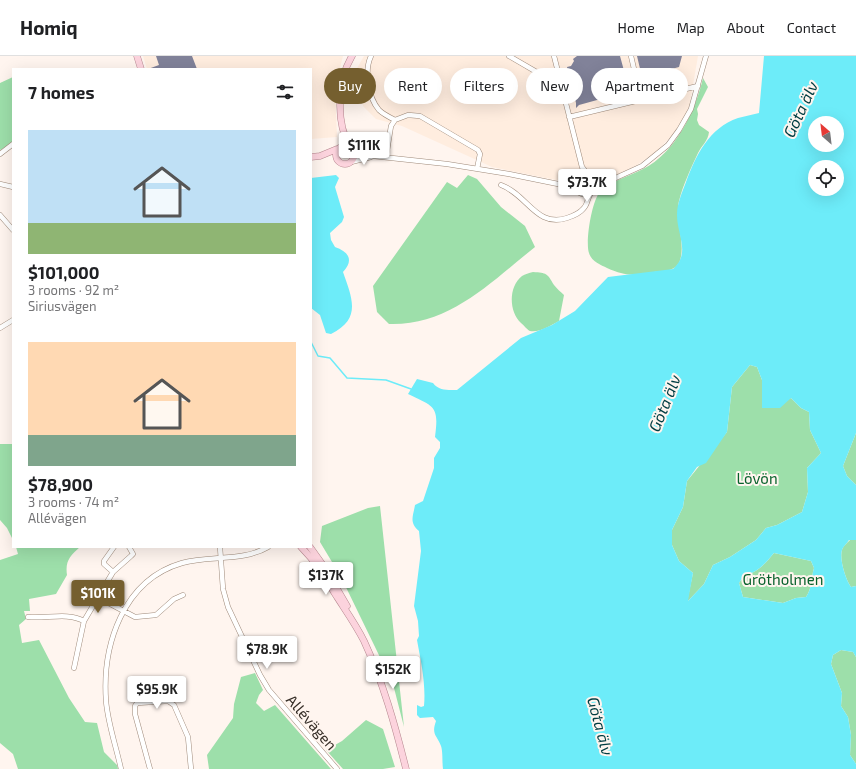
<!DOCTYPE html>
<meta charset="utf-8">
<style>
body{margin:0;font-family:"Exo 2",sans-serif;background:#f6f6f6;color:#202124;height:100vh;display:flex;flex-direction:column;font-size:15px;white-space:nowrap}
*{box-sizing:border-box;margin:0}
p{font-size:13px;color:#757577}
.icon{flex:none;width:22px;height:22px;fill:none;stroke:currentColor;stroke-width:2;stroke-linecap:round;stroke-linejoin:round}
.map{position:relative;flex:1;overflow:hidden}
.drawer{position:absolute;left:12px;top:12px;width:300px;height:480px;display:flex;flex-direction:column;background:#fff;border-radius:0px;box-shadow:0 4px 16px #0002}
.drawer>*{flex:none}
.guide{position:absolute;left:324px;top:12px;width:380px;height:36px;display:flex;gap:8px}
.needle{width:26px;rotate:332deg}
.controls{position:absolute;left:808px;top:60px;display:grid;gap:8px}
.controls a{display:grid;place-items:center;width:36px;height:36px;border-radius:50%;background:#fff;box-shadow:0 4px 16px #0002;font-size:20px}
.price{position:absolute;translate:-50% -34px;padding:0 9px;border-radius:4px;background:#fff;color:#222;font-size:13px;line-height:26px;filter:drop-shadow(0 1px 2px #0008)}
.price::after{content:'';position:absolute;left:50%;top:24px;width:12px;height:9px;margin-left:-6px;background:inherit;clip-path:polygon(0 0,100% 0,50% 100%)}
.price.current{background:#755f2f;color:#fff}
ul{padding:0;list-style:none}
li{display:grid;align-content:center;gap:8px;height:212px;padding:0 16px}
li span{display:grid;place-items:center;height:124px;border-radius:0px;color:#555}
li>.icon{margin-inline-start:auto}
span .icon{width:72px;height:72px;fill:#fffc;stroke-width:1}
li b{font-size:17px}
h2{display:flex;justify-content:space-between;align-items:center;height:48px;padding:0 16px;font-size:17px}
.pill{padding:0 14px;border-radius:18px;background:#fff;box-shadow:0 4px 16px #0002;font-size:14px;line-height:36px}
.pill.current{background:#755f2f;color:#fff}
header{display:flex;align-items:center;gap:24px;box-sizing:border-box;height:56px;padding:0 20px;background:#fff;border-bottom:1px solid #e0e0e0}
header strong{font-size:19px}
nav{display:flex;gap:22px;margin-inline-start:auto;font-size:14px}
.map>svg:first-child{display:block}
</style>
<header>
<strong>Homiq</strong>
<nav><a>Home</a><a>Map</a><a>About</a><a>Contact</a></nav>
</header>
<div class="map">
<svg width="856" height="713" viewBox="0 0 856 713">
<rect width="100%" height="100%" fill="#fff5ef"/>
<path fill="#ffeddf" d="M143,0h200l-8,32 2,49 -26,2v-70h-164z
M364,0h334l-9,52 -13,23 -19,20 -20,14 -21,10 -20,6 -19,-2 -21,1 -64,-13 -90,-41 -26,-7 -13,-13 -7,-36z"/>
<path fill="#9ddfaa" d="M13,21v67l-13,6v-67z
M703,22l5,9 -11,22 1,5 -1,6 2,5 10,7c-1,9 -7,13 -11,21 -7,15 -15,32 -19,48 -5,17 13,60 -7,68 -4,2 -12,2 -18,3 -20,3 -27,5 -47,-4 -6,-3 -16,-7 -18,-15 -4,-11 3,-53 11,-61 10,-11 30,-16 43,-23 32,-16 52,-57 60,-91z
M468,119l9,4 24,28 24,19 10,21c-44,35 -85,79 -146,77l-12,-12 -4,-26 74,-104 10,6z
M533,216c14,1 14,1 21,13 3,4 7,7 10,10l-5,26c-7,4 -20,12 -29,10 -3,-1 -6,-6 -9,-8 -12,-11 -13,-36 1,-47 3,-2 7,-3 11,-4z
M750,309l7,2 5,13v28l29,-10 10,10 8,4 1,18 11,23 -14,15 1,24 -6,20 -25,13 -11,3 -10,12 -26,17 -17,8 -9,19 -17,18 6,-29 -14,-12 -7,-16v-15l11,-23 4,-26 40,-49 5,-45z
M856,377v52l-9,-9 -4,-10z
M0,388h13v96l-6,-12 -7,-8z
M380,450l24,221 -11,-43 -52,-107 -21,-35 2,-16 46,-18z
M850,484h6v46l-5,1c-5,-7 -12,-28 -9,-37 1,-4 5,-7 8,-10z
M16,491h64c-10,9 -15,14 -13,28l-11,19 -27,5 1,12h-6l2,8 -7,6 3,18 17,-3 30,58 16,24 12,1 7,29 13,13 1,4h-100l-5,-15 -13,-11v-183l18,-6z
M774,497l37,8 3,7c-3,10 -2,21 -8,29l-10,1 -13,5 -40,-6 -4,-14c8,-12 9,-7 18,-13 7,-5 12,-11 17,-17z
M841,594l12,2 3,5v107l-6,-9 1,-20 -3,-18 -7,-11 1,-13 -11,-29 2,-9z
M255,617l8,17 -4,5 -3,8 8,8 11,-6 56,64h-122l-2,-14 26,-37 1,-14 7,-27z
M366,664l17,9 12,38 -12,2h-40l-17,-19 16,-9z"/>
<path fill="#6decf9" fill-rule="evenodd" d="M764,0h92v377l-13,33 4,10 9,9v55h-7c-2,3 -6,7 -7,10 -3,9 4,30 9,37l5,-1v71l-3,-5 -12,-2 -8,5 -2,9 11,29 -1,13 7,11 3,18 -1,20 6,9v5h-413c-1,-7 0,-17 -2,-23 -4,-11 -10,-11 -5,-25l-3,-4 -13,1 -3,-3v-10l4,2 3,-1c2,-22 -3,-44 -7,-66l2,-4 -1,-15 -4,-15 7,-55 -2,-20c-10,-9 -6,-14 -4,-26l8,-4 11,-33v-10l6,-10v-6l-5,-5c4,-31 0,-30 -27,-43l9,-15 16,4c6,8 15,7 24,7l64,-52 31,-13 23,-14 33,-34 65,-8c18,-16 4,-34 4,-54 0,-12 5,-22 9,-33 10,-27 23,-54 52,-64 7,-2 14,-3 21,-5zM815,67h22v22h-22zM815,111h22v22h-22zM750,309l7,2 5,13v28h18l11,-10 10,10 8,4 1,18 11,23 -14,15 1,24 -6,20 -25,13 -11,3 -10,12 -26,17 -17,8 -9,19 -16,17 5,-28 -14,-12 -7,-16v-15l11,-23 4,-26 10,-14 9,-4 21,-31 5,-45zM774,497l37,8 3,7c-3,10 -2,21 -8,29l-10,1 -13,5 -40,-6 -4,-14c8,-12 9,-7 18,-13 7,-5 12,-11 17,-17z
M336,119l3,3 -4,9 9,30 -2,5 -12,11 1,7 4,7c14,5 19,13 8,25 9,26 19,47 -12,62l-5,-1 -6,-18 -9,-7v-130z"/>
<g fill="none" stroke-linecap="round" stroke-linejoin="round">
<path stroke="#6decf9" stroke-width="1.5" d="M311,286l7,14 12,2 17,20 39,2 25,9"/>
</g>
<path fill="#818299" d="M156,0h36l5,13h-49l11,-4z
M577,0h43l9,33 -3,3 -47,13 -3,3v-5l-9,-36 4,-1 3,-5 -1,-2z
M637,0h45l-3,11 -37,10z"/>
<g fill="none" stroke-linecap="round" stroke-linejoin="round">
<defs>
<path id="minor" d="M371,0c-7,15 -3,41 8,54 4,4 10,7 16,10l13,-5 12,1 58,34 2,4 -3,15
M509,0l50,29 2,-1
M554,0l28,111 7,9
M631,0l10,43
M569,61l129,-31
M353,93l20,7 74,8 62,10 54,11 19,9h6l21,-13 33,-15 26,-21 11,-15 12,-21 15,-53
M0,98l13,-10
M386,101l5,-31 4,-6
M351,106l20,-5
M0,128l13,3
M501,129c27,10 35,43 66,33 6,-2 12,-4 16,-9 5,-4 4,-11 8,-16
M579,135c-7,-12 8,-21 16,-10l-1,9
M0,159l13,15
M0,272l13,-8
M220,491l3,42 5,18 32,68 9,15 68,79
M113,516l-9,-8v-3l10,-14
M99,542l36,19 21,-2 18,-16 9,-4
M28,561c19,2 39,-5 56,4
M74,612l10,-47 29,-49 18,-16 2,-2 -4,-7
M121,713c-5,-23 -13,-45 -15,-68 -4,-56 17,-121 76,-138 28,-8 60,-1 86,-16
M150,713l-15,-55v-8l2,-3 31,-2 6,4 14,32 3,32"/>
<path id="major" d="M137,0l4,13
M336 99a9 9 0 1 1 18 0a9 9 0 1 1-18 0Z
M350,90c-15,-23 -12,-67 2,-90
M311,101l9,-1 17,-7
M301,491c15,15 25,32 36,50 9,14 19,28 27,44 19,41 31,84 42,128
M310,491l15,21 22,38"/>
</defs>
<use href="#minor" stroke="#9f8a7a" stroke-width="5.5"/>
<use href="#major" stroke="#b5868e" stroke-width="7"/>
<use href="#minor" stroke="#fff" stroke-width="4.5"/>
<use href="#major" stroke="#fcd3dd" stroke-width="6"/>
</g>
<g text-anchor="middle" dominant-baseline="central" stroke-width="4" stroke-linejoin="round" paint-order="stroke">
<g font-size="15" fill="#07612b" stroke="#fff5ef">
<text x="757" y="422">Lövön</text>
<text x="783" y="523">Grötholmen</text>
</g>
<g font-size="15" fill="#362e27" stroke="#fff5ef">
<text transform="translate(312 666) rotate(49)">Allévägen</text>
</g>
<g font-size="16" font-style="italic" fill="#003d42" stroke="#fff5ef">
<text transform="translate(800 53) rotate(-65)">Göta älv</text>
<text transform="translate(664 347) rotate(-68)">Göta älv</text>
<text transform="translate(601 670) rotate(75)">Göta älv</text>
</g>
</g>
</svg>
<div class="controls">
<a><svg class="needle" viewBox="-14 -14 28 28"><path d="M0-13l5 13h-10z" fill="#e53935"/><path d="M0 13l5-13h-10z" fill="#757577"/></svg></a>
<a><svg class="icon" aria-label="locate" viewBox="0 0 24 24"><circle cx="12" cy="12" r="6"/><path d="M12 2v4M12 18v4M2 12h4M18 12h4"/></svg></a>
</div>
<b class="price" style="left:364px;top:110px">$111K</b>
<b class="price" style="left:587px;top:147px">$73.7K</b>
<b class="price" style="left:326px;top:540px">$137K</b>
<b class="price current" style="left:98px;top:558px">$101K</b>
<b class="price" style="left:267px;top:614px">$78.9K</b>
<b class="price" style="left:393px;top:634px">$152K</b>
<b class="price" style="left:157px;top:654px">$95.9K</b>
<div class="guide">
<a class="pill current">Buy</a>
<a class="pill">Rent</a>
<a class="pill">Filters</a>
<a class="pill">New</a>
<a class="pill">Apartment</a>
</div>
<section class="drawer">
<h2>7 homes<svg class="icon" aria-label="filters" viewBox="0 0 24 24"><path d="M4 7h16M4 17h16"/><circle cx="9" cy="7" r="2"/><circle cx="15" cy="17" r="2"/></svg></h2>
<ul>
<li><span style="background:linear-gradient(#bfe0f5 75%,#8fb573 0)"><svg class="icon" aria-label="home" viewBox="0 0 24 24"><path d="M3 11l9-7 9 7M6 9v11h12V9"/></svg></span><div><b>$101,000</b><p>3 rooms · 92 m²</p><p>Siriusvägen</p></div></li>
<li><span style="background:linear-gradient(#ffd9b3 75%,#7fa58c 0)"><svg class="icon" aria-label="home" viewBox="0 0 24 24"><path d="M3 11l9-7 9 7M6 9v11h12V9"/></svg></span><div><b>$78,900</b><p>3 rooms · 74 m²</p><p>Allévägen</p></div></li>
</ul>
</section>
</div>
